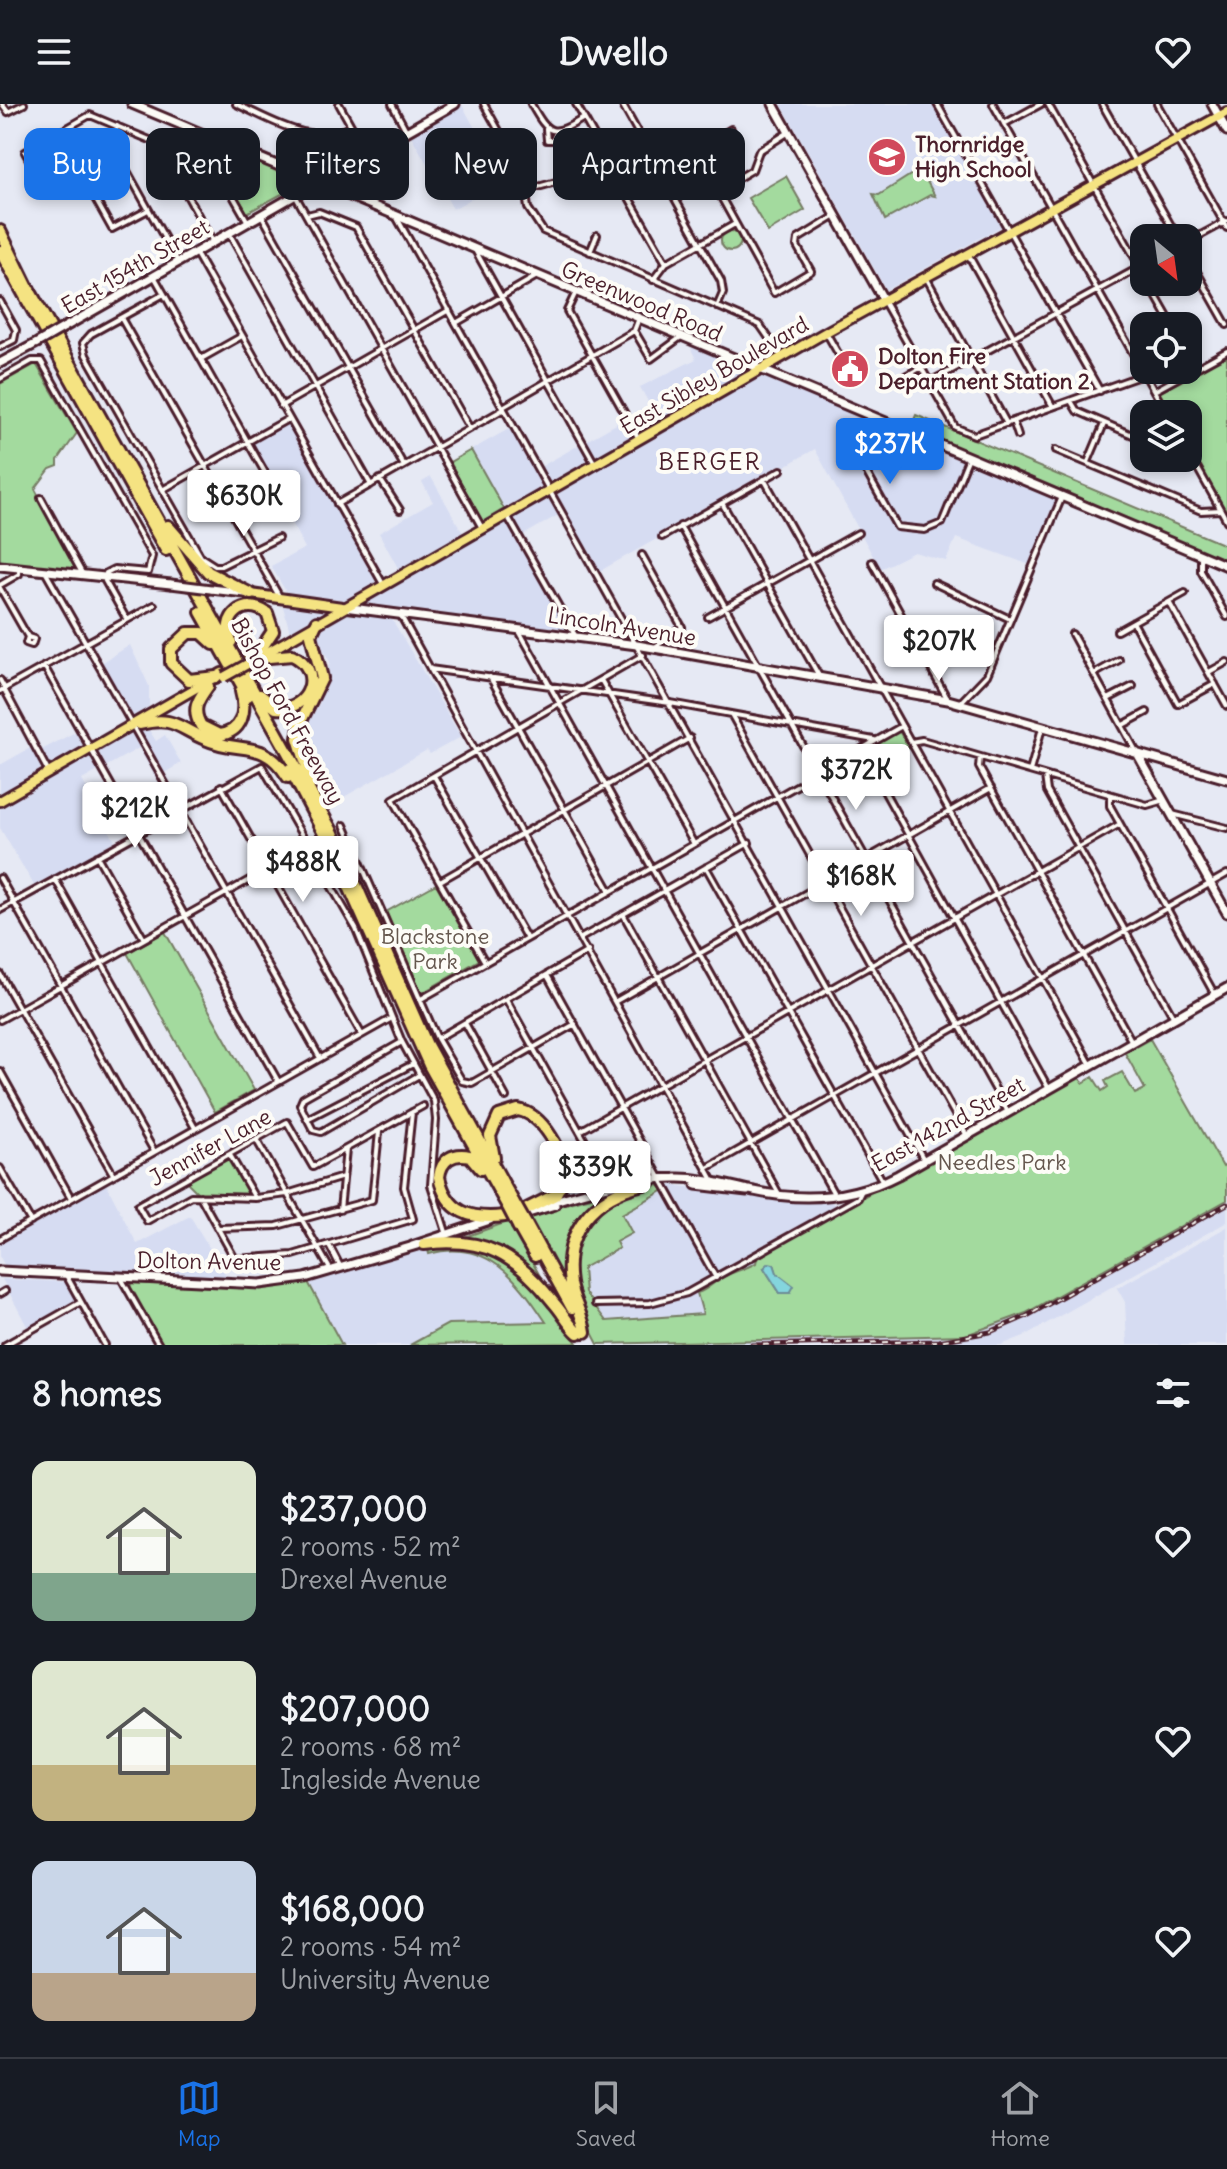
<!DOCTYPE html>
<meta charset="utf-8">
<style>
body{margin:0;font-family:Delius,sans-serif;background:#242831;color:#f1f3f6;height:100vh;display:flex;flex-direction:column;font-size:30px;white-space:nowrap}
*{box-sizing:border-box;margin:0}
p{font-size:26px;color:#9ea1a6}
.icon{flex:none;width:44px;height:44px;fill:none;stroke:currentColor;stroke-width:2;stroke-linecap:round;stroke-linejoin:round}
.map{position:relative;height:1241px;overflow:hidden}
.side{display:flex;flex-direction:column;background:#171b24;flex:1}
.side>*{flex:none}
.banner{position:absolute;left:24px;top:24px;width:800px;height:72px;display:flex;gap:16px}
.needle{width:52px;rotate:151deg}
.controls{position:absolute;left:1130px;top:120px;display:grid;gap:16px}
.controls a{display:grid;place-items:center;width:72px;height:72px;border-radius:16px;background:#171b24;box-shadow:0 4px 12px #0003;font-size:40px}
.price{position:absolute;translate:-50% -68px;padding:0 18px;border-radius:8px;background:#fff;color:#222;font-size:26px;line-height:52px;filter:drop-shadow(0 2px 4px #0008)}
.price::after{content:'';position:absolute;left:50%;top:48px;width:24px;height:18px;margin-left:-12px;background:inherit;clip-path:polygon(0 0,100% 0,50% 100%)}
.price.active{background:#1a73e8;color:#fff}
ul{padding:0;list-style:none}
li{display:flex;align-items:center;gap:24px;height:200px;padding:0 32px}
li span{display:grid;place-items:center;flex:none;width:224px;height:160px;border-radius:16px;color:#555}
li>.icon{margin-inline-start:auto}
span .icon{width:96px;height:96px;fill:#fffc;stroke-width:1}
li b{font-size:34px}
h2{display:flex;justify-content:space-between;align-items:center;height:96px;padding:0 32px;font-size:34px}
.chip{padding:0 28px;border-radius:16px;background:#171b24;box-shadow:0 4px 12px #0003;font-size:28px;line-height:72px}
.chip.active{background:#1a73e8;color:#fff}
header{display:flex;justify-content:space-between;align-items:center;height:104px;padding:0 32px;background:#171b24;font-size:36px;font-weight:700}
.dock{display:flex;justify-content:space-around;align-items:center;height:112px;border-top:2px solid #363941;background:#171b24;font-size:22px;color:#9ea1a6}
.dock a{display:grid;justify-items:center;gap:4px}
.dock .active{color:#1a73e8}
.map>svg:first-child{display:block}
</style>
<header><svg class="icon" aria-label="menu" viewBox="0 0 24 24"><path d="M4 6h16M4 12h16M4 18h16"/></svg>Dwello<svg class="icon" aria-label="heart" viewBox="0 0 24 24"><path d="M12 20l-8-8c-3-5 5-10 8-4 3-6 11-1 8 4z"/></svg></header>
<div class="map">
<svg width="1227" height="1241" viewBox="0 0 1227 1241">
<rect width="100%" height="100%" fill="#e6e9f4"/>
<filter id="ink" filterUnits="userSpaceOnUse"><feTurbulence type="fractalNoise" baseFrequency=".0125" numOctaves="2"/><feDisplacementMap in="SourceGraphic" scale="16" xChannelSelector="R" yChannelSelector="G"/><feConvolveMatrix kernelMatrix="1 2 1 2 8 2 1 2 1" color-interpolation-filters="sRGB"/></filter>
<g filter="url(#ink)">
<path fill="#d6dcf2" d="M781,0h152l69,122 -116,64z
M462,1l42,75 -51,29 -43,-75z
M697,242l365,151 -29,69 -77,-28 -10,23 -32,-9 -34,17 -65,-120 -215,122 -35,-60 -45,26 49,93 -183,-21 75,128 -31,17 -3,-4 -92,52 -29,-56 -2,-15 15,-27 11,-42 -22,-40 -18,10 -8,-29 6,-8 -17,-29 34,-18 -57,-104 39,-22 47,85 6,-2 43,75 16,-10 -20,-37 54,-31 -11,-20 9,-5 33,58 40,-26 -33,-59 45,-25 24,42 110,-62 -10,-18 56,-28 -5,-10z
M130,541l19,41v20l-9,10 16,25 9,-6 16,28 -25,15 -17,-30 -57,32 36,67 -80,45 -38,-64v-63l32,-18 4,6 41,-22 13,25 46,-26 -36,-66z
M105,1078l32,62 53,-28 39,64 -223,-12 -6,-11v-14z
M672,1081l115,15h43l7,8 -82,47 1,8 -20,13 -39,19 7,19 -98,7 -21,-28 -2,-25 35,-20 -2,-6 6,-28z
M1227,1096v22l-203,114 -23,9 -403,-1 368,-9 60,-22z
M1227,1123v118h-100l-2,-43 -8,-14z
M427,1142l9,5 44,2 17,9 27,27 22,33 -98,2 -38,21h-68l-34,-63z
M2,1175l64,3 13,19 -50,29z"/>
<path fill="#a3da9e" stroke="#767c64" stroke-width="2" fill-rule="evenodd" d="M233,46l68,29 3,3 -57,31 -25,-44z
M920,65l15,27 -5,-1 -45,25 -12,-26 6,1z
M786,72l19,34 -37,22 -20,-34z
M721 137a10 10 0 1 1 20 0a10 10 0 1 1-20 0Z
M1227,251v159l-39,-69v-31h-18l-11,-21z
M36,260l41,69 -19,27v6l-8,3 -15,20 41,80 -76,-7v-178z
M916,311l311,131v20l-318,-134z
M471,346l33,59 -22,13 -32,-60z
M899,627l10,17 -76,42 -9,-17z
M436,780l43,76 -59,34 -34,-82z
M165,828l89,158 -39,22 -88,-159z
M1150,935l73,128 4,-2v35l-201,113 -60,22 -368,9c-21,-38 -41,-92 -8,-130 17,-19 46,-22 68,-29l6,5 -42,24 10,19 -16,9 3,6 -36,20 2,25 21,28 97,-7 -6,-21c13,-4 16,-12 28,-17 11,-5 20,-7 31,-13l1,-5c106,-63 214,-120 322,-181l4,6 10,-6 9,14 6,-4 -3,-6 17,-9 13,22 10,-5 -20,-36zM774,1160l3,10 16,12 -4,7h-9l-16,-25z
M229,1053l20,38 -50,-1 -13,-13z
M616,1086l-38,33 -11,65 -40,-73z
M510,1117l37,68 -17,-16 -71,-34z
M427,1142l55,2 48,30 47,65 -167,2 38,-21 98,-2c-29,-44 -60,-84 -117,-68z
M308,1178l34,63h-180l-32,-56 1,-6 111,5z"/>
<path fill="#84d5dd" stroke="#6d8c96" stroke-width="2" d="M769,1159l5,1 3,9 17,13 -4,7h-10l-16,-25z"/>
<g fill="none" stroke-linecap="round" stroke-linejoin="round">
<defs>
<path id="street" d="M2,0l6,8 16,-8
M236,0c36,16 77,44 115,22
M339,0l28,50
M392,0l15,28
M484,0l39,70 5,34 15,23 217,94 22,32
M531,0c18,32 21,33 53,14
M576,0l90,159
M622,0l99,177 2,12 -6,14
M937,0l163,287
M993,0l174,310
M1048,0l96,170
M1102,0l76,134
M1157,0l70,124
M1004,20l37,-20
M117,22l-4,16 4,11 61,109
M546,25l1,11h6l4,-9
M731,25l-36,21 79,143 37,-22 -14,-25 1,-7 36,-22
M174,45l-3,13 3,10 39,70
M527,86l29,-8 83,-47
M718,86l34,-20 7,-19 30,-19
M295,91l187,333
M148,106l-36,19 -34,-61 -34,19 -19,-35 65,-37 127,53 31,54
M261,110l143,252
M307,111l12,-3 37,15 114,202
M397,114l527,942
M229,129l142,252
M1188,138l39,-21
M475,146l120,214
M195,148l188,332
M590,148l7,-17
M969,152l84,151
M1188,152l39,69
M154,172l118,209
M927,175l80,145
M653,176l13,-17 69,-39
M1148,178l25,44
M576,188l-9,19 72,128
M164,190l-73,40 -8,9 3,12 115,202 14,9h6l57,-28
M0,197l16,29 -2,10 -14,7
M884,198l71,125 19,8 171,-61
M121,214l158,278
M456,219l81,-47
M635,228l16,27 30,-22
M827,230l16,28
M1188,249l8,14
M201,255l41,-23
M0,275l32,-18h9l111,195 -4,16 -34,-3 -8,4 -1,8 22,39
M898,276l24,-13
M930,278l214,-117
M1154,287l73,-40
M1071,297l6,10 67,29
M281,302l168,-96
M503,303l131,-76 5,-13
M875,315l-16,40 38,68 28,3 17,-7 27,-66
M1013,317l5,15
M1056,346l145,61 20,-1
M1188,347l39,70
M1088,358l16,-38
M380,375l20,31
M764,375l327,586
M164,385l124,-70
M41,394l41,75
M722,399l97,173
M337,400l167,-95
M508,413l68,120
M680,422l328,586
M662,433l119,-67
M642,451l40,72 -27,20
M1201,451v16l26,46
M872,458l75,136
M46,469l86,151
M934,479l76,36
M0,481l19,-11v-6
M0,484l28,49 6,2 -2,6 -6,-2 2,-6
M1169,498l58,104
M401,512l313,566
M708,513l150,-84
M1133,518l45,82 37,-20
M518,525l316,565
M1117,527l68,-38
M1072,530l65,119
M44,562l234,415
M430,565l240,34 204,37
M1209,568l18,-10
M1094,570l25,-14
M490,573l120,214
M0,576l5,9
M601,576l93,164
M4,585l44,82
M0,587l154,-86
M1108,595l25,-13
M960,599l27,-28 75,-178
M731,610l236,422
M1123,621l24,-13
M134,624l186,330
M911,638l11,-2 225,65 17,-5
M980,653l-1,10 153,275
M873,667l176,318
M1030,667l12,-43
M434,672l93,163
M1045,672l2,15 127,227
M221,682l141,249
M1110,691v11l105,189
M1172,710l55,14
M344,721l93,213 25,43 10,2 103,-59
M97,752l47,83
M706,763l177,315
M0,774l154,273
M55,775l140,249
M440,777l250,-143
M0,806l262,-144 94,163 46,113 32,59 2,19 -5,65 16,50
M623,810l156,280
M581,834l168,-95
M485,858l-92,-163 250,-144
M0,870l113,200
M547,871l169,303
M421,895l481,-273
M506,895l103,185
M616,897l375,-213
M0,916l308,-173
M465,919l41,74
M438,934l150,-87
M402,938l-99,56 -3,7 13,25 8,2 98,-57
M0,967l71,127
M307,1015l106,-55
M580,1027l540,-307
M256,1035l74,130
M230,1051l25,43
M709,1063l518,-293
M0,1064l31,54
M343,1073l-56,17 -32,4 -64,-2 -44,25 -9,-16 149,-83 26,45 110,-61
M200,1092l35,63 58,-4 120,-36 -9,-32 8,-75
M340,1106l6,-61
M218,1124l59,-2 95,-26 7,-68
M0,1135l392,-221
M329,1141l11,21
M66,1171l39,70
M121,1174l38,67
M0,1190l5,-3
M595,1200l55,-1 37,-10 171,-95 4,-8
M5,1241l76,-43"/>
<path id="secondary" d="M132,0l1095,462
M773,0l110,195
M1212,0l15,27
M63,224l392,-224
M0,259l37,-20
M0,462l171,18
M211,485l34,4
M344,503l293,38 311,55 279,79
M1137,649l90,160
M696,1081l51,6
M548,1099c42,-13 82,-25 127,-25 27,-1 53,8 79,13 50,11 98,8 144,-16l329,-187
M525,1110l30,-9
M412,1142l78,-26
M0,1167l260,13 45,-6 112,-33"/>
<path id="primary" d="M251,490l91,13
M259,553l567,-325 401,-220
M248,554l14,-8
M0,697l222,-128"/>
<path id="highway" d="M0,127l27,55 306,547 94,212 87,158
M0,147l166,299
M168,422l40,46 43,22
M201,508l47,84
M231,538c-10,-26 13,-45 36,-29l6,18 -14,21
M214,540l-12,-11h-14l-17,16v14l18,17 27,-3
M258,554l34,-3c33,15 18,57 -16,53l-16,-13
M208,582c-10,14 -17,23 -7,40l18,9c23,-3 28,-23 22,-44
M140,620c34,-8 37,3 65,15 35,16 58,-2 83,38
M290,665l43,82 96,214 78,140
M312,679l-14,-45 3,-17 21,-43 -11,-43 6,-13
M494,1054l-4,-22 9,-20 19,-6c25,4 47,44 47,68l-10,17 -28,14
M481,1065l-11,-13c-17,-4 -29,4 -31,21 8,36 32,43 66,39
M526,1120l46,84
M518,1122l17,30
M424,1140c61,-8 92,11 130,59 9,10 14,21 24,30
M585,1228c-2,-17 -12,-31 -15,-48 -8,-53 24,-89 74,-100"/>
</defs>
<use href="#street" stroke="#4a1f2b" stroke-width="10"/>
<use href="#secondary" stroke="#4a1f2b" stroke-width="13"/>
<use href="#primary" stroke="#4a1f2b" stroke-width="14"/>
<use href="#highway" stroke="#4a1f2b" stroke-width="16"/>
<use href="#street" stroke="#fdfcf7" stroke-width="4"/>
<use href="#secondary" stroke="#fdfcf7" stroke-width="7"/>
<use href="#primary" stroke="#f5e382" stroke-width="8"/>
<use href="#highway" stroke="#f5e382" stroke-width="10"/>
<defs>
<path id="rail" d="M751,1241l188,-4 51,-9 37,-16 200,-112"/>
</defs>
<use href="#rail" stroke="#4a1f2b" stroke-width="5"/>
<use href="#rail" stroke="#fdfcf7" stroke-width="2" stroke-dasharray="6" stroke-linecap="butt"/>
<defs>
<path id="secondary-bridge" d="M37,239l26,-15
M171,480l40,5"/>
<path id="primary-bridge" d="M224,573l27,-15"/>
<path id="highway-bridge" d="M514,1099l12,21
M507,1101l11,21"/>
</defs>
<use href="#secondary-bridge" stroke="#4a1f2b" stroke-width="13" stroke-linecap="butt"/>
<use href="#primary-bridge" stroke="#4a1f2b" stroke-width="14" stroke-linecap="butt"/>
<use href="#highway-bridge" stroke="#4a1f2b" stroke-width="16" stroke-linecap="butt"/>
<use href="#secondary-bridge" stroke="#fdfcf7" stroke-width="7"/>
<use href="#primary-bridge" stroke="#f5e382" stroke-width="8"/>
<use href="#highway-bridge" stroke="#f5e382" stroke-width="10"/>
</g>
</g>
<defs>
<symbol id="school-disc" viewBox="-11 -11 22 22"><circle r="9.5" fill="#d1495b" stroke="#fdfcf7"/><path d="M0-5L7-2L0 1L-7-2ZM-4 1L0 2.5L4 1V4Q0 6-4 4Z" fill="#fff"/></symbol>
<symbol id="civic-disc" viewBox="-11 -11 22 22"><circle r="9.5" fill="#d1495b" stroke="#fdfcf7"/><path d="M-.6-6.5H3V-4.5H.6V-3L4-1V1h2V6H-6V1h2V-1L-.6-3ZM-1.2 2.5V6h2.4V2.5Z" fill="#fff"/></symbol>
</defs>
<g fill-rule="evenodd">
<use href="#school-disc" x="865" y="31" width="44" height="44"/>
<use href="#civic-disc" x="828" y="243" width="44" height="44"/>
</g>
<g text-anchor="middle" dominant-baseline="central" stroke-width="8" stroke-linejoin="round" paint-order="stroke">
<g font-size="22" font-weight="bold" fill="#4a1f2b" stroke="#fdfcf7" text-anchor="start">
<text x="915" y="40">Thornridge<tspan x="915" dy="25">High School</tspan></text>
<text x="878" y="252">Dolton Fire<tspan x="878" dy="25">Department Station 2</tspan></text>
</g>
<g font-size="22" fill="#4a1f2b" stroke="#fdfcf7">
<text transform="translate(135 162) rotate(-30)">East 154th Street</text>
<text transform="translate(642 197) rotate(23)">Greenwood Road</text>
<text transform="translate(714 271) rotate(-30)">East Sibley Boulevard</text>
<text transform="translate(622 522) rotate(9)">Lincoln Avenue</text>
<text transform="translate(288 607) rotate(61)">Bishop Ford Freeway</text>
<text transform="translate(948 1020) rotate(-29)">East 142nd Street</text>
<text transform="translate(210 1043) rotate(-29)">Jennifer Lane</text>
<text transform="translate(209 1157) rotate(1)">Dolton Avenue</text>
</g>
<g font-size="22" fill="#65574e" stroke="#fdfcf7">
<text x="435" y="832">Blackstone<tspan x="435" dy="25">Park</tspan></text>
<text x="1002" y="1058">Needles Park</text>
</g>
<g font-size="24" letter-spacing="2" fill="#4a1f2b" stroke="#fdfcf7">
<text x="710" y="357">BERGER</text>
</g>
</g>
</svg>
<div class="controls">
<a><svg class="needle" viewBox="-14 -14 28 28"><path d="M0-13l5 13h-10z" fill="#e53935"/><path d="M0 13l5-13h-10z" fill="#9ea1a6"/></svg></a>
<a><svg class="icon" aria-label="locate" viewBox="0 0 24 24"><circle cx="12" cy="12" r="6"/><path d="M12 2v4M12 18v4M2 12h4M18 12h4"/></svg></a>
<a><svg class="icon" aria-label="layers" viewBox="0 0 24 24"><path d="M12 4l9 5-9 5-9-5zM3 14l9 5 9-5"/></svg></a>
</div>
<b class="price active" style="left:890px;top:382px">$237K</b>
<b class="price" style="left:244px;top:434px">$630K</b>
<b class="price" style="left:939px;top:579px">$207K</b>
<b class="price" style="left:856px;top:708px">$372K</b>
<b class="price" style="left:135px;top:746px">$212K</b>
<b class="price" style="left:303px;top:800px">$488K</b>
<b class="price" style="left:861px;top:814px">$168K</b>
<b class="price" style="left:595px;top:1105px">$339K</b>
<div class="banner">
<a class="chip active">Buy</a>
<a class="chip">Rent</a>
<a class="chip">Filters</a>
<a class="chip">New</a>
<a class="chip">Apartment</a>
</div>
</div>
<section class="side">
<h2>8 homes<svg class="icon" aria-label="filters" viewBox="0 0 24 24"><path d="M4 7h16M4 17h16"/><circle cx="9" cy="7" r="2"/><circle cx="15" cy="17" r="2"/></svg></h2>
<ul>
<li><span style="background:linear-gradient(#dfe7d0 70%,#7fa58c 0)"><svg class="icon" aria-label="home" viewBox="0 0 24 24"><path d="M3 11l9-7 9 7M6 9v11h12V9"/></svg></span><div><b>$237,000</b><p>2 rooms · 52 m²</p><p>Drexel Avenue</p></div><svg class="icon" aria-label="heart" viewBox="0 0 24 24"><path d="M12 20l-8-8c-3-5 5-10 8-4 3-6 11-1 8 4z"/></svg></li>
<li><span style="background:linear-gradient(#dfe7d0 65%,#c2b280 0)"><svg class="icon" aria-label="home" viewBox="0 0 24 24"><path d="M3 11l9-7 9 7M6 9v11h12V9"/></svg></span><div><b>$207,000</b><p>2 rooms · 68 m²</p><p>Ingleside Avenue</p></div><svg class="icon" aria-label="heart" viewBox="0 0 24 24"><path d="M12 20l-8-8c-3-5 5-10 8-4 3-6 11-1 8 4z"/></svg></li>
<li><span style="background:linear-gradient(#c9d6e8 70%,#b9a48a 0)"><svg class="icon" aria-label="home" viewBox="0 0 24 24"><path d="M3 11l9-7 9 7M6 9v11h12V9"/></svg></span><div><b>$168,000</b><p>2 rooms · 54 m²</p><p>University Avenue</p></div><svg class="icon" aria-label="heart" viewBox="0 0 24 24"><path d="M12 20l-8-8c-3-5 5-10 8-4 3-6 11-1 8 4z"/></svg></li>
</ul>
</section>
<nav class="dock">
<a class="active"><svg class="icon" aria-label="map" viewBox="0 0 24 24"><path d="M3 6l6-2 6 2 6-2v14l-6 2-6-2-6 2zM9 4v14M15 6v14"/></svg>Map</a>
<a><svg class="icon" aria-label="saved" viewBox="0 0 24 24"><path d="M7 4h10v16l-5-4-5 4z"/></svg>Saved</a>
<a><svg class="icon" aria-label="home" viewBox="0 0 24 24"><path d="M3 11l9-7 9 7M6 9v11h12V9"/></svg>Home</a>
</nav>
